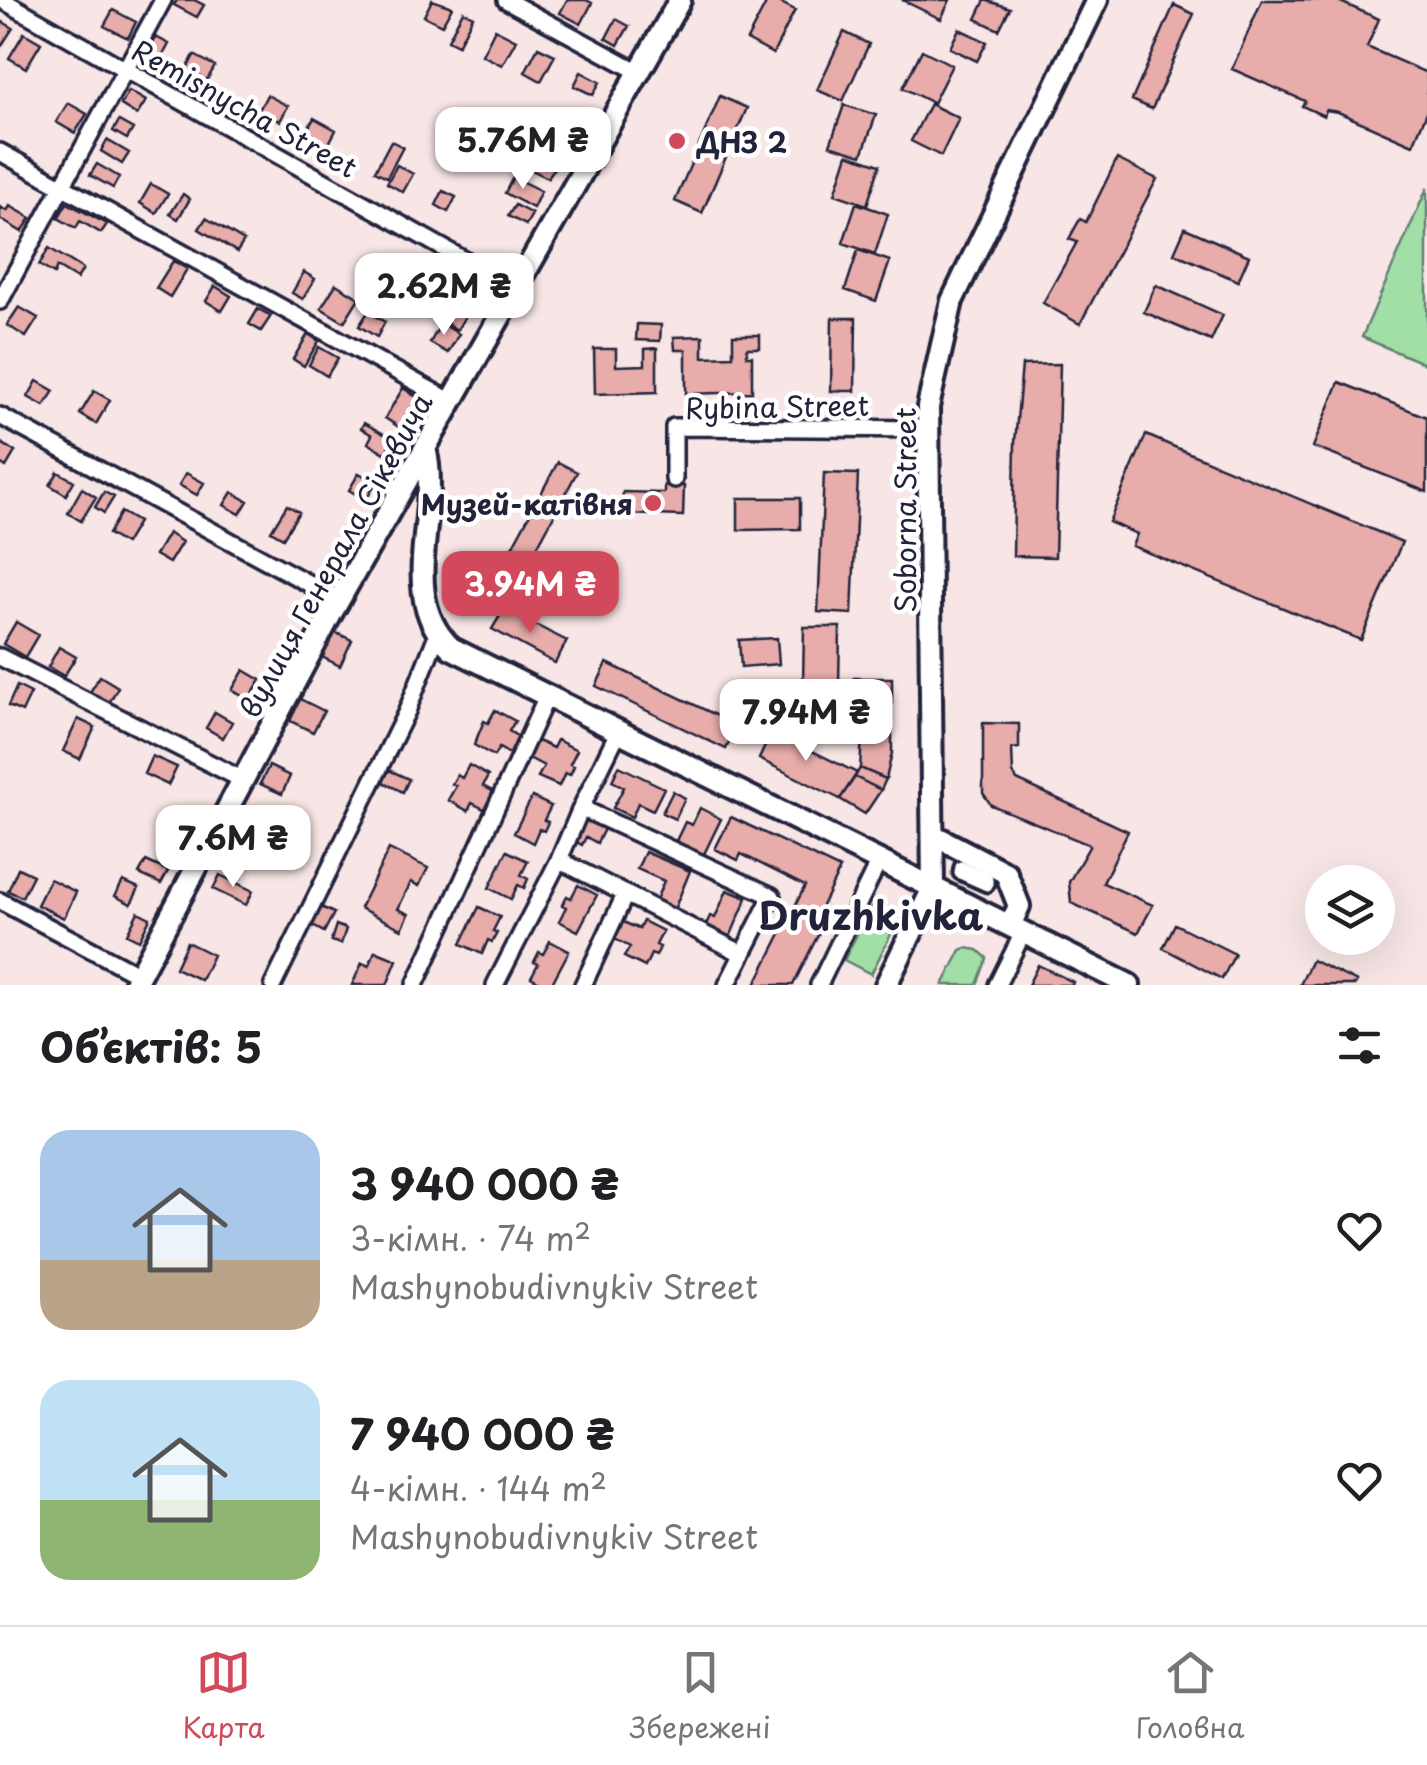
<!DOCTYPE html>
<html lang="uk">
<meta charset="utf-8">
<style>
body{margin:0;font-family:"Playpen Sans",sans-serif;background:#f2f2f2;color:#202124;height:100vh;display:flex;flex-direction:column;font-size:38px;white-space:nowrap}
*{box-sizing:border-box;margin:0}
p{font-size:32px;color:#757577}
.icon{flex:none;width:55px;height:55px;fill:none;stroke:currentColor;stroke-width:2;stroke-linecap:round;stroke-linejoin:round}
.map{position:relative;height:985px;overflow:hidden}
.panel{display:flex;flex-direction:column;background:#fff;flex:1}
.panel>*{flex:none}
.tools{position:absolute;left:1305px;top:865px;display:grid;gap:20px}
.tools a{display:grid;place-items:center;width:90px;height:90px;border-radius:50%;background:#fff;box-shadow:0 10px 40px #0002;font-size:50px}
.price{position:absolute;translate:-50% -85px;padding:0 22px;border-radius:20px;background:#fff;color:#222;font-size:32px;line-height:65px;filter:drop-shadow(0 2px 5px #0008)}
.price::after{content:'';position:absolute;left:50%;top:60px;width:30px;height:22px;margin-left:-15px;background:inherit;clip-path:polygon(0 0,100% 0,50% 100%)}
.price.current{background:#d1495b;color:#fff}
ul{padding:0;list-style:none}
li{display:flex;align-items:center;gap:30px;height:250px;padding:0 40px}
li span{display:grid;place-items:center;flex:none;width:280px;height:200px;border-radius:30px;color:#555}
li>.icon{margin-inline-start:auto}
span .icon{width:120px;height:120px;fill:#fffc;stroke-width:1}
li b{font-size:42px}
h2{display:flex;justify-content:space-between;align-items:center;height:120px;padding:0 40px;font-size:42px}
.dock{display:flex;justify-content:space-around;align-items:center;height:140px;border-top:2px solid #e0e0e0;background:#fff;font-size:28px;color:#757577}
.dock a{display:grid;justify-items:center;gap:5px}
.dock .current{color:#d1495b}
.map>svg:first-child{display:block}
</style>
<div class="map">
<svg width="1427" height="985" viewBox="0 0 1427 985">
<rect width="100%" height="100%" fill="#f8e6e6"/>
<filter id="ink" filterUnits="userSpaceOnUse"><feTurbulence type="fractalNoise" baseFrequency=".01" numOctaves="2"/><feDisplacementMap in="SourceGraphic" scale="20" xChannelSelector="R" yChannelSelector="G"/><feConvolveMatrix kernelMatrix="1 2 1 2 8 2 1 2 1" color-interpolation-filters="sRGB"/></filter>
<g filter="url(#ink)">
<path fill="#a1dfa7" stroke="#628071" stroke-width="2.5" d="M1427,188v177l-65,-28z
M876,903l18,7 4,10 -27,54 -27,-14 25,-50z
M966,948l12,2 9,8 -10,27h-34l18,-35z"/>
<path fill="#e8adab" stroke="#22223b" stroke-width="2.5" d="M177,0h17l10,5 -7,12 -23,-12z
M432,0l20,7 -10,18 -18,-9z
M567,0h19l6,3 -11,21 -21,-11z
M768,0h7l20,10 -22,44 -26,-14z
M902,0h48l-9,19z
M985,0l25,8 -11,22 -23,-11z
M1262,0h74l43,19 -12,28 60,26v39l-14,33 -75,-33 -12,-2 -2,6 -22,-10 3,-5 -73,-32z
M1174,5l20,9 -42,95 -20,-9z
M113,10l23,12 -8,16 -24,-12z
M463,11l10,5 -15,29 -10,-5z
M616,19l13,7 -11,19 -12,-7z
M3,22l10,6 -13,20v-20z
M495,29l21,11 -14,25 -20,-10z
M959,29l28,13 -10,19 -27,-13z
M844,32l25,12 -26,57 -26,-11z
M24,33l17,10 -15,25 -17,-10z
M156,37l13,7 -8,15 -13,-7z
M538,47l17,8 -14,26 -16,-9z
M922,50l30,15 -19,38 -30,-15z
M194,55l21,11 -8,14 -20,-11z
M581,72l19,10 -7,13 -19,-9z
M129,91l17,10 -9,14 -16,-10z
M267,95l21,11 -8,15 -21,-11z
M720,96l27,12 -45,105 -27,-12z
M68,103l19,11 -12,19 -19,-11z
M930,104l29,14 -18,38 -30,-15z
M844,105l32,10 -14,40 -32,-10z
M565,117l14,8 -5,9 -14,-7z
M314,118l22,12 -9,17 -23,-12z
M119,121l14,8 -6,10 -14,-8z
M548,136l18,10 -8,16 -19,-10z
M107,140l22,13 -7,11 -21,-13z
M391,141l12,6 -16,30 -12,-6z
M848,154l32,11 -13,40 -32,-11z
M539,157l16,9 -7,12 -16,-8z
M1117,159l40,20 -77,145 -37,-21 34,-61 -8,-3 11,-20 6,3z
M97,164l22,13 -6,11 -23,-13z
M397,165l16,9 -10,18 -16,-9z
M513,177l28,14 -8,17 -28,-15z
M151,184l17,10 -12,19 -16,-10z
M443,191l13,6 -8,15 -12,-7z
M183,194l7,5 -12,20 -8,-5z
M67,203l40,21 -6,9 -21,-12 -4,7 -18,-10z
M856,203l32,11 -13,40 -32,-11z
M515,205l17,9 -6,11 -18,-9z
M10,206l21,12 -9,14 -22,-13v-12l7,4z
M206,218l38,23 -7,11 -38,-23z
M1185,228l64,28 -11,25 -64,-28z
M49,248l34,21 -6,10 -20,-12 -3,7 -15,-9z
M858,250l32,11 -14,40 -31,-11z
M173,261l14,8 -17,28 -14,-9z
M304,272l11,7 -12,20 -11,-6z
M471,280l19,12 -10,16 -19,-11z
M336,284l23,14 -15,24 -23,-14z
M1156,285l67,30 -12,26 -67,-29z
M215,286l16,10 -9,15 -16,-10z
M434,297l10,6 -7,12 -10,-7z
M449,305l17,10 -9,15 -17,-11z
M19,307l19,11 -12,19 -19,-12z
M258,309l13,7 -10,15 -12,-7z
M368,312l17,10 -8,15 -18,-11z
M832,318h24l-1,73h-24z
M441,323l18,11 -11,19 -18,-10z
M637,324l24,1 -1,16 -24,-1z
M308,334l11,7 -15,25 -11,-7z
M733,335h27v13h-13v8h5v36l-66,2v-44h-11l-1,-13 29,-1v21l30,-1z
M319,347l19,11 -11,18 -18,-11z
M657,348v44l-62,2 -1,-45h22v17l29,-1v-16z
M1060,364l-5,193 -42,-1 2,-114 7,-77z
M37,381l17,10 -10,15 -16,-9z
M1339,382l88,35v75l-114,-45z
M403,388l17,11 -18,30 -17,-11z
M94,391l16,9 -14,24 -16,-10z
M364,423l29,16 -8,14 -17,-10 4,-8 -11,-7z
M1146,435l256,107 -41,98 -229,-94 5,-12 -28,-12z
M0,442l15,10 -9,15 -6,-4z
M558,462l19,10 -73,137 -20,-10z
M58,472l16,9 -8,14 -16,-10z
M186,473l18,10 -7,12 -18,-10z
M359,473l17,10 -10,17 -17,-10z
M824,473l34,1 -6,140 -34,-2z
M664,485l20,1 -1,30 -61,-2 1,-22 41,1z
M82,488l14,9 -15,24 -13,-8z
M104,492l10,5 -10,16 -9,-6z
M232,492l16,9 -8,13 -16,-9z
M738,498h62v31l-62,1z
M287,505l12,7 -16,26 -12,-7z
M121,512l17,10 -13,22 -17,-10z
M168,533l14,9 -13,21 -14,-8z
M504,609l63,32 -12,22 -63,-34z
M16,622l22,13 -13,22 -22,-13z
M804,627h36l-1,59 -36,-1z
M332,631l20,9 -12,26 -20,-10z
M777,638l2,26 -38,3 -2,-27z
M59,647l17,10 -12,19 -16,-9z
M607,663l130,62 -11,24 -130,-63z
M244,670l17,10 -12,20 -17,-10z
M100,676l18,11 -9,16 -19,-11z
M854,678h38v75l-6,26 -26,-11 4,-63 -8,-1z
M17,686l14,7 -9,19 -14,-6z
M300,699l24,12 -11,21 -23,-11z
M495,710l20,11 -6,10 11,7 -9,17 -12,-7 -5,8 -20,-11 10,-24 4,2z
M215,712l17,10 -9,16 -17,-10z
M78,719l17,8 -15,32 -17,-8z
M983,723l36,1v24l-7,1 1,24 4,7 111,51 -25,52 50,22 -15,28 -67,-30 -2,-21 21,-37 -99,-40 -8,-12z
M775,725l25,13 -2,6 59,29 -17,26 -81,-40z
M535,740l18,8 4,-8 20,10 -7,14 4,2 -4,9 -5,-2 -6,13 -21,-9 6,-11 -17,-9z
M152,756l25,11 -9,18 -24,-11z
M469,765l19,11 -5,10 11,6 -10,17 -12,-6 -4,8 -20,-11 8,-14 -4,-2 5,-9 5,3z
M269,766l21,10 -8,18 -22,-10z
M619,766l45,22 -11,22 -15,-7 -6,14 -19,-9 11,-21 -12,-6z
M860,768l26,11 -5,11 -26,-13z
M389,770l20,9 -6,13 -20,-10z
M855,777l26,13 -16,24 -25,-15z
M673,791l12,7 -10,21 -13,-6z
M532,797l19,9 -7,14 4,2 -4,9 -5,-2 -6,14 -19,-10z
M700,808l21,11 -18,37 -28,-13 10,-21 7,3z
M586,815l20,10 -9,18 -11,-6 -4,8 -9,-5z
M731,817l109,52 -23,47 8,5 -32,64h-38l50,-99 -64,-32 -3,6 -23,-11z
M243,822l35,17 -8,17 -35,-17z
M389,849l39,19 -9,18 -8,-4 -13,27 11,5 -7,15 -42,-21z
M507,851l21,10 -7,14 7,4 -4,9 -6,-3 -7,14 -22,-11z
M645,852l45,19 -16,39 -19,-8 9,-21 -27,-12z
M146,861l22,10 -7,13 -22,-10z
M18,868l15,7 -11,22 -14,-6z
M220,875l33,16 -7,14 -33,-16z
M50,879l26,13 -12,26 -27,-13z
M123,881l16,7 -8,16 -16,-8z
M578,885l19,10 -19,36 -19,-10 7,-14 -4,-2 5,-9 4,2z
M727,890l20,8 -17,39 -25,-10 5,-11 5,2z
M321,907l13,6 -10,19 -13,-7z
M479,907l21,10 -7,14 4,2 -5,9 -4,-2 -6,14 -21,-10z
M138,912l12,6 -11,22 -12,-6z
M621,921l18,8 4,-8 20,10 -7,14 4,2 -4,9 -5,-2 -6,13 -21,-10 6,-10 -17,-9z
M1175,924l60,30 -13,25 -59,-31z
M336,925l10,4 -5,15 -10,-3z
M550,941l19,10 -18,34h-6l-14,-8 7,-13 -4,-2 5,-10 4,2z
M187,942l26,13 -12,25 -26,-12z
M375,951l22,9 -10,25h-35l10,-22 7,3z
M1312,960l45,22 -2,3h-55z
M1038,965l35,17 -1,3h-44z"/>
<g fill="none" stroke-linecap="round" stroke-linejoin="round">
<defs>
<path id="pedestrian" d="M961,867l26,13v5l-27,-12z"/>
<path id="minor" d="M2,0l514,289
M506,0l133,72
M0,152l452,250
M0,301l163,-301
M0,416l339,184
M674,479v-52l254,2
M0,657l243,123
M618,732l-37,76 191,88 -45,89
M581,808l-22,52 184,94
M0,901l139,74
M273,985l134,-274 30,-76
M415,985l132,-289
M495,985l64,-125
M583,985l42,-90
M819,985l60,-124
M997,985l26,-52"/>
<path id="tertiary" d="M425,448c17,67 -30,147 26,200l678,337
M933,835l73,38 13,33 -9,20
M134,985l198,-373 348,-612
M886,985l47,-97 -5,-481 24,-106 145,-301"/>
</defs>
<use href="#pedestrian" stroke="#22223b" stroke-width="19"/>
<use href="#minor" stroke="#22223b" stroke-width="22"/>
<use href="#tertiary" stroke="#22223b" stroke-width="28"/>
<use href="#pedestrian" stroke="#fff" stroke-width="11"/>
<use href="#minor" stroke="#fff" stroke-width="15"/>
<use href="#tertiary" stroke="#fff" stroke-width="20"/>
</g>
</g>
<g fill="#d1495b" stroke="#fff" stroke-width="4">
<circle cx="677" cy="141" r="10"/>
<circle cx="653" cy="503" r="10"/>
</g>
<g text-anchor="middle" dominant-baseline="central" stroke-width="9" stroke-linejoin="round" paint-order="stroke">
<g font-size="28" fill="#22223b" stroke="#fff">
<text transform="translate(245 108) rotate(29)">Remisnycha Street</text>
<text transform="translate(777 406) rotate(-1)">Rybina Street</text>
<text transform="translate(904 510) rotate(-90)">Soborna Street</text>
<text transform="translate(335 555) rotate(-61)">вулиця Генерала Сікевича</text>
</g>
<g font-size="28" font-weight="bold" fill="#22223b" stroke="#fff" text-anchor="start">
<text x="697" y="141">ДНЗ 2</text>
<text x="633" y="503" text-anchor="end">Музей-катівня</text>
</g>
<g font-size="38" font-weight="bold" fill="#22223b" stroke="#fff">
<text x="871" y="914">Druzhkivka</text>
</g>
</g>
</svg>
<div class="tools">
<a><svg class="icon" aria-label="layers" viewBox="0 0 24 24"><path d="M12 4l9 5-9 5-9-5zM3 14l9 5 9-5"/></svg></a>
</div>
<b class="price" style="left:523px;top:192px">5.76M ₴</b>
<b class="price" style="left:444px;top:338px">2.62M ₴</b>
<b class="price current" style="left:530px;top:636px">3.94M ₴</b>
<b class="price" style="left:806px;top:764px">7.94M ₴</b>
<b class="price" style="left:233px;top:890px">7.6M ₴</b>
</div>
<section class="panel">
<h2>Об’єктів: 5<svg class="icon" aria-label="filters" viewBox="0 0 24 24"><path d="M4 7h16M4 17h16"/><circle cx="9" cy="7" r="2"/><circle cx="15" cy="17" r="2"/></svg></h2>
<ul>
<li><span style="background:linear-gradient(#a9c7e8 65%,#b9a48a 0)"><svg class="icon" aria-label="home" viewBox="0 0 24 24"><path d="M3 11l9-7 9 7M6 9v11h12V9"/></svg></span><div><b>3 940 000 ₴</b><p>3-кімн. · 74 m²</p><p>Mashynobudivnykiv Street</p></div><svg class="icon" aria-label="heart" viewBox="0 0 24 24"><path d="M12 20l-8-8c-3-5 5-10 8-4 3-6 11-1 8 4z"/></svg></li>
<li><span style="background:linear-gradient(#bfe0f5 60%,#8fb573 0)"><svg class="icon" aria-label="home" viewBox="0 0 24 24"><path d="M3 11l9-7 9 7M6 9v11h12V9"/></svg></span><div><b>7 940 000 ₴</b><p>4-кімн. · 144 m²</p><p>Mashynobudivnykiv Street</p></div><svg class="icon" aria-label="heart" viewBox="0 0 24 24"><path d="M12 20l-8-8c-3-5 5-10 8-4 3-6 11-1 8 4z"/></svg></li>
</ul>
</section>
<nav class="dock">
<a class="current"><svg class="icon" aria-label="map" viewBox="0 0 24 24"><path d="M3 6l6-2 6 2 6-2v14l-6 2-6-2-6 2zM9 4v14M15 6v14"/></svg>Карта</a>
<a><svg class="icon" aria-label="saved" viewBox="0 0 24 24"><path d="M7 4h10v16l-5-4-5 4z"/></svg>Збережені</a>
<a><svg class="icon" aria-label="home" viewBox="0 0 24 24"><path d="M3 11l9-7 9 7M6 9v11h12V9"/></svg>Головна</a>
</nav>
